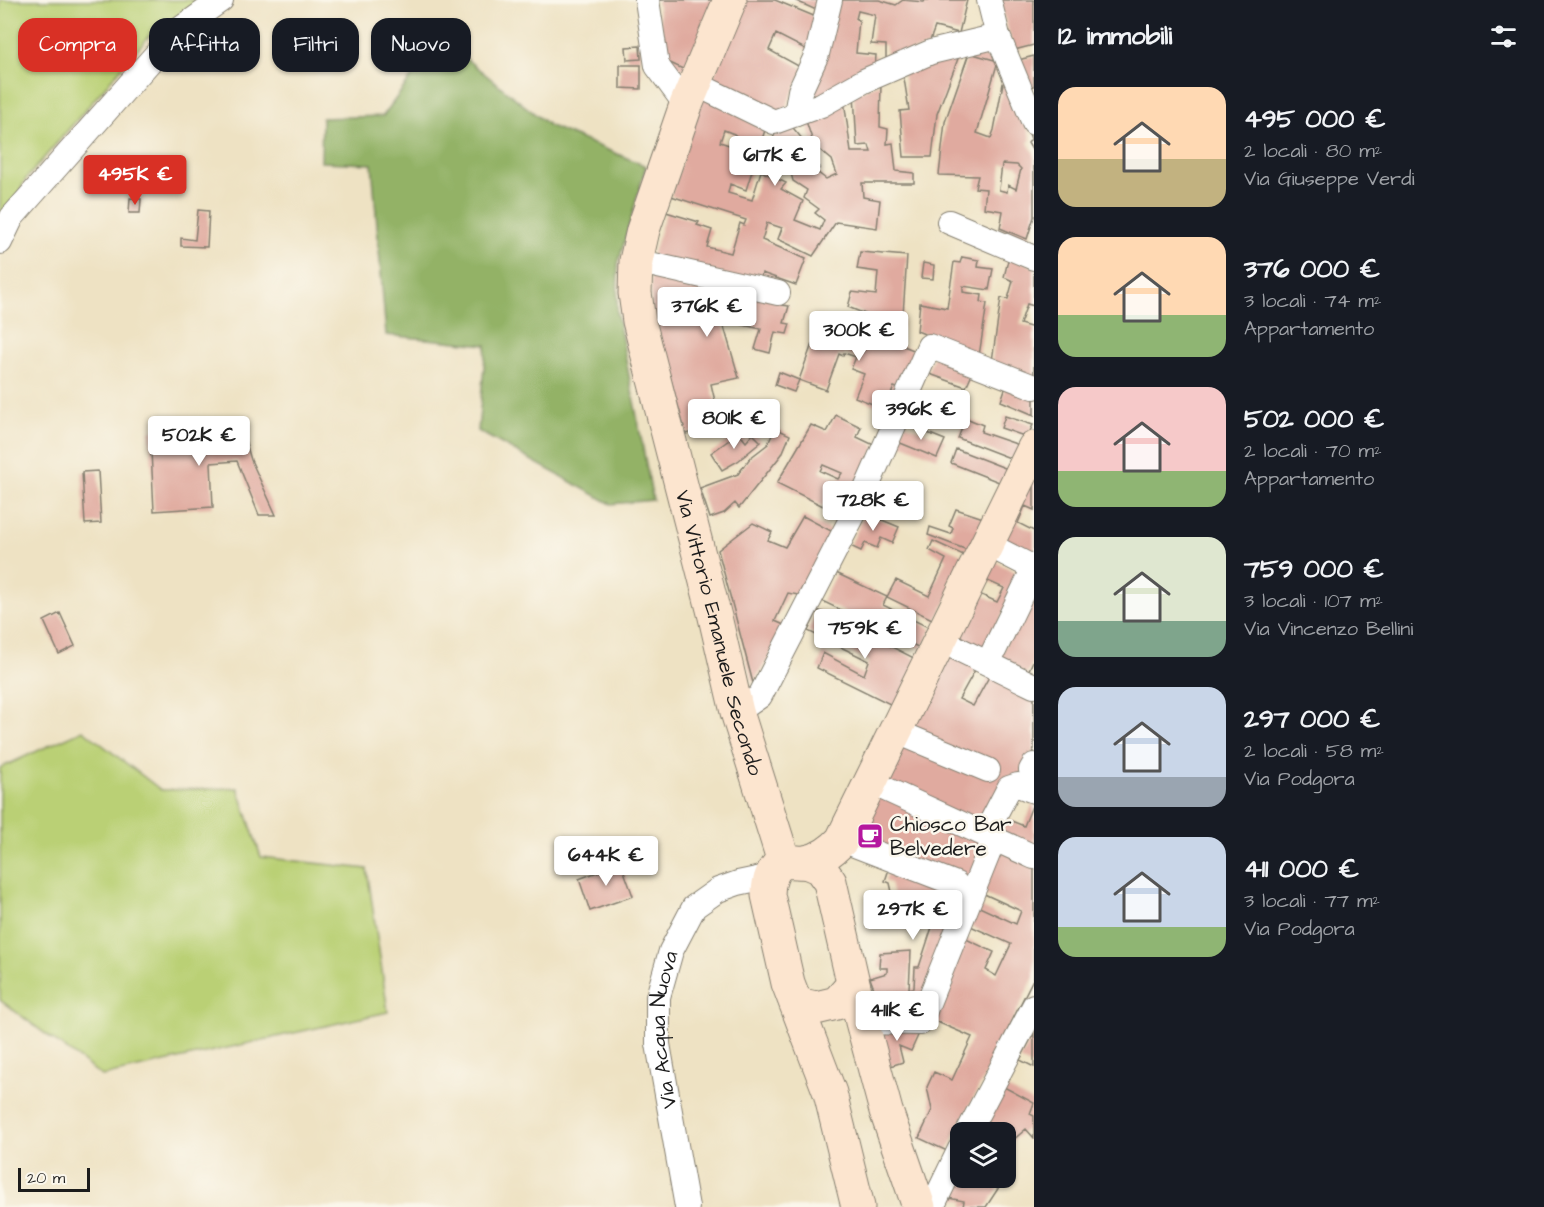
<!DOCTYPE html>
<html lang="it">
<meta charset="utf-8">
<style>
body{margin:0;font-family:"Architects Daughter",sans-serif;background:#20242c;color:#f1f3f6;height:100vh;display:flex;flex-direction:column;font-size:22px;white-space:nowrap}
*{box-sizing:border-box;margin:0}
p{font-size:20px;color:#9ea1a6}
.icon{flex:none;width:33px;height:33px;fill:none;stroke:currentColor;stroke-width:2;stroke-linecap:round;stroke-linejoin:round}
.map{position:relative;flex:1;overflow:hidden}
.details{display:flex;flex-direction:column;background:#171b24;width:510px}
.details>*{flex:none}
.banner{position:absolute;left:18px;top:18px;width:570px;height:54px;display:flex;gap:12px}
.controls{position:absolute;left:950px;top:1122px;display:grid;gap:12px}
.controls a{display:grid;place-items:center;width:66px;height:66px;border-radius:12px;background:#171b24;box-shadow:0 2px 4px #0004;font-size:30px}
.scale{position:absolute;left:18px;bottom:15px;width:72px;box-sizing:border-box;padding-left:6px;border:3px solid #1c1c1c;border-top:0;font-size:16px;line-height:21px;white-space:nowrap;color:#1c1c1c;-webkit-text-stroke:4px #fbf7ec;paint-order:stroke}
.price{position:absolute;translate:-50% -51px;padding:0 14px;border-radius:6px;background:#fff;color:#222;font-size:20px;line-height:39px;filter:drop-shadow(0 2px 3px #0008)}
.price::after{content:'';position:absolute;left:50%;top:36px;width:18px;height:14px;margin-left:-9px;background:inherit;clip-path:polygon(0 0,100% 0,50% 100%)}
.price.selected{background:#d93025;color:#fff}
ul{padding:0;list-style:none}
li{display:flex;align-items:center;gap:18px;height:150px;padding:0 24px}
li span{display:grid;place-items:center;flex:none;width:168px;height:120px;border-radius:18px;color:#555}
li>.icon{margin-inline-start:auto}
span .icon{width:72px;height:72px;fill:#fffc;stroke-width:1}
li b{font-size:26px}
h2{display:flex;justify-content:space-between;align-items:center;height:72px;padding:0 24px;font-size:26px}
.tag{padding:0 21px;border-radius:18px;background:#171b24;box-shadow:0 2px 4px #0004;font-size:21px;line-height:54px}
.tag.selected{background:#d93025;color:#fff}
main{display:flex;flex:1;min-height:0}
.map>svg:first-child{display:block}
</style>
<main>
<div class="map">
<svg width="1034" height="1207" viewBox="0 0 1034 1207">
<rect width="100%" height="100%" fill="#fbf7ec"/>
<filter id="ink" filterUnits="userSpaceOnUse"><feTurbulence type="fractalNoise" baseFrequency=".0167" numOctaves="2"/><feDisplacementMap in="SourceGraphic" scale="12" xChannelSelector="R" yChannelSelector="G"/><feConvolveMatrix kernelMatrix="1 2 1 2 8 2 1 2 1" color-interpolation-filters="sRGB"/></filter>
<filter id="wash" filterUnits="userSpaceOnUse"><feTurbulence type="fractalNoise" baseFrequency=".008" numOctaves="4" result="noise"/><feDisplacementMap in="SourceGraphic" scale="24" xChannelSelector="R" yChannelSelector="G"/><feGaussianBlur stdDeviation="1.35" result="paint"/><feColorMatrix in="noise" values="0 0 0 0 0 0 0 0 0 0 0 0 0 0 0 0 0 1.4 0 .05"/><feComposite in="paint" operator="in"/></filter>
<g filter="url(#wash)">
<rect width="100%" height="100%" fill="#eee2c3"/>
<path fill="#bad074" stroke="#6b7648" stroke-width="1.5" d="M0,0h202l-54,37 -122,142 -26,50z
M83,730l78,60 77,-2 23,69 106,12 21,143 -286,64 -102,-76v-232z"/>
<path fill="#93b266" stroke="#586741" stroke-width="1.5" d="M440,38l110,88 96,40 -28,98 -1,49 36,187 -42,4 -133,-73 8,-86 -100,-10 -14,-171 -51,-2 1,-44 61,-2z"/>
<g id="blocks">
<path fill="#e0aa9f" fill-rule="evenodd" d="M657,0h58l-28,71 -21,-10z
M744,0h31l46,19 -10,33 -35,-18 -7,16 35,19 -23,47 -69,-35z
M794,0h25l-3,10z
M836,0h43l17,5 7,-5 21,2 1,-2h42l-8,33 -24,-6 -7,19 -42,13v-14l-15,-1 4,-29 -17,-4 -2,8 3,1 -3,33 20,2 -1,13 -54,32 -14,-9z
M999,0h35v45l-20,5z
M640,46l1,13 -14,1 -1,-13z
M969,53l29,8 -21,72 14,5 3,-8 9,-47 8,-2 20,58 -3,4 6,10v64l-7,22 -27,-11 3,-17 -19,-3 2,-19 -11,-1 3,-12 -39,-1 6,-53zM1002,164l15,1 4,4 -5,20 -8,-4 -1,7 -8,-2z
M959,56l-22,58 -5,43h-28l-4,-46 9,-1 -6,-38z
M1034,56v30l-5,1 -11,-27z
M620,65h21v24l-21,-1z
M881,83l-1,44 8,2 -1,15 6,-1 3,28 18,2v10h-52l1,14 17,3 -3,28 -41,-6 -23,34 -35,-17 4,-11 -15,-5 -5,17 44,19 -10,26 -34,-12 -2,10 -109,-24 15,-47 33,10 -2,3 15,5 -5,17 24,6 9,-30 4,2 2,-5 -75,-24 31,-102 63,36 -19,60 -16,-6 -2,9 24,7 9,-29 25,12 -5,6 22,12 -8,19 25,10 4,-10 -9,-7 4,-4 -15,-11 3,-8 -14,-9 -2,-8 -26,-18 11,-23 13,-9 25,30 -5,9 11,5 -3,5 9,7 11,-5 -5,-14 -18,-15 -9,-27 39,-18 7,52h20l-2,-7 -12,1 -3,-52zM724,130l10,4 9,8 -2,7 -21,-7z
M130,198l11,1 -1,14h-11z
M198,210l11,1 -2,36 -26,-1v-8l14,2z
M860,252l47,4 -5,73 -54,-22 4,-15 24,3 2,-23 -21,-3z
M1009,256l25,11v39l-7,-2 -7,20 14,4v51l-42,-18 9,-63 7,1 5,-18 -9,-4z
M962,257l17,3 -1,7 15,2 -4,21 -26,-4v6l19,3 -1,7 6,1 -8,53 -62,-25 3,-28 27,5 7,-46 6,1z
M923,263l11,2 -1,14 -12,-1z
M651,269l132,31 -1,5 7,1 -5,17 6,1 -3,10 -12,-2 -5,21 -15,-4 6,-20 -39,-9 -8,-1 -34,-7 3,11 16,-4 2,6 21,-5 17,58 -28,6 6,26 5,-1 2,10 -8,3 1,4 -31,8 -35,-127z
M831,318l35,14 -7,18 4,2 8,-19 45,18 -16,38 -6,-2 -9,22 -30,-12 9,-23 -13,-5 5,-12 -12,-4 -1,3 -4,-2 -13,36 -27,-10 13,-36 8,2z
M934,356l39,15 -7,16 -39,-14z
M779,372l20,8 -5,12 -19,-7z
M1007,383l27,10v22l-33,-14z
M836,415l25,12 -4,10 19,9 -27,53 -19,-8 -7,15 -46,-23 34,-58 16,7zM823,465l19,8 -4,6 -18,-8z
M1005,416l28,9 -6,12 -26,-9z
M966,418l17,7 -2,7 41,14 -7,14 -57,-22z
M905,424l40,16 -8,18 -39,-16z
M241,426l10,34 25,55h-17l-22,-54 -26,2 2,44 -59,4 -4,-80z
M775,428l15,7 -8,19 -43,54 -4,-5 -11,10 -14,5 -10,-30 38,-14 12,-16 18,-14z
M739,433l7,9 7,-8 8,8 -23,19 -16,9 -11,-17z
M956,449l54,21 -6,14 -53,-21z
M1034,470v40l-9,-4 -7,17 16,8v27l-36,-17z
M98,471l3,52 -16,1 -3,-52z
M956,509l30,10 -16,32 -42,-16 2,-8 21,7 2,-6 -4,-2z
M865,513l34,14 -7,16 -11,-5 -4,10 -12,-5 -4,8 -11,-5z
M803,516l30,16 -35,63 -10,-2 -13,28 9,4 -13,29 -18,29 -35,-133 35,-27 19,9 -4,8 17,7z
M933,541l35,16 -32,64 -49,-24 9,-17 33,16 17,-37 -17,-9z
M990,559l31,16 -36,78 -32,-16 22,-45 22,10 7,-14 -23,-10z
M836,573l51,24 -4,8 49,24 -10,20 -100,-48z
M1034,585v74l-7,15 -29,-14z
M818,610l100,50 -22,47 -79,-39 6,-15 41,22 5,-14 -61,-30z
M60,613l15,33 -16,8 -15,-33z
M946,652l30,16 -17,31 14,7 17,-31 44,22v52l-14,28 -38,52 -100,-47z
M877,792l108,48 -16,42 -111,-43z
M1034,801v48l-41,-17 6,-16 25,10z
M998,848l36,16v113l-87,174 -28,-13 13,-28 -5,-23 7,-15 18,8 20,-43 -44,-19 36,-80 30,14 -8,18 10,6 15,-32 -45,-20 7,-20 43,20 5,-13 -41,-19z
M621,863l12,33 -43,15 -11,-32z
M890,866l74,28 -51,125 -35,-1 -2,-24 -6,-16 17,-5v-5h-8l1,-15 31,-2 -2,38 5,-1 1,-21h4l14,-43 -37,4 -7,-26 5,-1 -4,-18 -5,-2z
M880,1025l41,4 -10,22 -12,-5 4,16 -16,5z
M1034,1033v34l-14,-7z
M1004,1087l30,16 -4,11 4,2v22l-8,-9 -21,18v-15h-23z
M960,1174v4h45l-19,29h-23l1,-6 -16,-3z"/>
</g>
</g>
<g filter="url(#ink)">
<use href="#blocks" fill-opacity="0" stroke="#857f70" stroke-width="1.5"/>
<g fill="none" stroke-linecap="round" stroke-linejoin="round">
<defs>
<g id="street">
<path d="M647,0l10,66 29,39"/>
<path d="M989,0l9,36 36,87"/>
<path d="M696,84l78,38 47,-17 43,-24 67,-29 67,-16"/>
<path d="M796,114l4,-23 17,-37 13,-54"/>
<path d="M949,222l85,36"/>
<path d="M0,242l12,-25 164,-185 45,-32"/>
<path d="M636,261l142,32"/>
<path d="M987,544l47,24 -46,95"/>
<path d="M940,640l94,46"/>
<path d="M737,712l23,-16 102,-198 67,-152 105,41"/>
<path d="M895,731l93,39"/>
<path d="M1031,770l3,-5"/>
<path d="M870,782l164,75"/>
<path d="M985,834l24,-46 9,-3 16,6"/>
<path d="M842,840l114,44"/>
<path d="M862,1022l58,1 74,-184"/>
<path d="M968,1132l66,-126"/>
<path id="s1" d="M687,1207l-29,-163v-47l13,-46 23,-44 24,-17 20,-7 33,-7"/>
<path d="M932,1207l28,-58"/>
</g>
<g id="secondary">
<path id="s2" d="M730,0l-44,105 -43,125 -7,31 -1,32 4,28 76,296 22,95 47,150"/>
<path d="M806,862l14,6 10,14 32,140 24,89 33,96"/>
<path d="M797,1004l19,4 21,-5 16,-18"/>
<path d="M858,1207l-28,-114 -42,-110 -20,-88c0,-12 4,-31 19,-33 7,-1 13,1 19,0 15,-3 26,-11 36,-22l192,-392"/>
</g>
</defs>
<use href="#street" stroke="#857f70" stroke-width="26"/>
<use href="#secondary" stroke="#857f70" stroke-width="35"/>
<use href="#street" stroke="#fff" stroke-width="24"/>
<use href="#secondary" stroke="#fce5cf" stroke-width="33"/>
</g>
</g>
<defs>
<symbol id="cafe-square" viewBox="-11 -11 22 22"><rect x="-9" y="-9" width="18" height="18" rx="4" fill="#b5179e" stroke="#fbf7ec"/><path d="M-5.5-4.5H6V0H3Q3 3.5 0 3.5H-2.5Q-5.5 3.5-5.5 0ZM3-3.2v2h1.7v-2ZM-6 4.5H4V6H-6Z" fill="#fff"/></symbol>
</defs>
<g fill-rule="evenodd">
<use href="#cafe-square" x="855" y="821" width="30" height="30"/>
</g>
<g text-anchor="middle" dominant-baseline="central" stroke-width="5" stroke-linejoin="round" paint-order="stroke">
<g font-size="21" fill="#1c1c1c" stroke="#fbf7ec">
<text stroke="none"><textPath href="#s2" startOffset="660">Via Vittorio Emanuele Secondo</textPath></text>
<text stroke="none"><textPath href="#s1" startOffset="180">Via Acqua Nuova</textPath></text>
</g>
<g font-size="21" fill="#1c1c1c" stroke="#fbf7ec" text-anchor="start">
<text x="890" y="824">Chiosco Bar<tspan x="890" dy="24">Belvedere</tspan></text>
</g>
</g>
</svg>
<div class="controls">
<a><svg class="icon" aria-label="layers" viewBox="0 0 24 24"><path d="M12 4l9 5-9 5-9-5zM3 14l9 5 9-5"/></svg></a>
</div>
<div class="scale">20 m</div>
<b class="price" style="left:775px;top:187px">617K €</b>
<b class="price selected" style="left:135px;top:206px">495K €</b>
<b class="price" style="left:707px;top:338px">376K €</b>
<b class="price" style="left:859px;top:362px">300K €</b>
<b class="price" style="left:921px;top:441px">396K €</b>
<b class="price" style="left:734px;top:450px">801K €</b>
<b class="price" style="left:199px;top:467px">502K €</b>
<b class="price" style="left:873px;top:532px">728K €</b>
<b class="price" style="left:865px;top:660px">759K €</b>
<b class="price" style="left:606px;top:887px">644K €</b>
<b class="price" style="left:913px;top:941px">297K €</b>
<b class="price" style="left:897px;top:1042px">411K €</b>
<div class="banner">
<a class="tag selected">Compra</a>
<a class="tag">Affitta</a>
<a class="tag">Filtri</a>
<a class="tag">Nuovo</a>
</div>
</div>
<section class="details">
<h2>12 immobili<svg class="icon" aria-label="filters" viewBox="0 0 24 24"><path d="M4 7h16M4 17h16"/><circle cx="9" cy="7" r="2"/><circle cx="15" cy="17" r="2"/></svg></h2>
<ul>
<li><span style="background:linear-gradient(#ffd9b3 60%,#c2b280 0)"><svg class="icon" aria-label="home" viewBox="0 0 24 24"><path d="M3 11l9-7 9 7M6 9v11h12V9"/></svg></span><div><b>495 000 €</b><p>2 locali · 80 m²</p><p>Via Giuseppe Verdi</p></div></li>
<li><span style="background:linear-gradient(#ffd9b3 65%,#8fb573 0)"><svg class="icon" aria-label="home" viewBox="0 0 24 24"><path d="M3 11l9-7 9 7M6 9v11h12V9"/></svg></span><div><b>376 000 €</b><p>3 locali · 74 m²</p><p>Appartamento</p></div></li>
<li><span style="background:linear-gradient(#f6c9c9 70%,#8fb573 0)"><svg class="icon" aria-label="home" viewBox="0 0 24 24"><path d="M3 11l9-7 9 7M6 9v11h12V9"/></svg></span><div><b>502 000 €</b><p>2 locali · 70 m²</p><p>Appartamento</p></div></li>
<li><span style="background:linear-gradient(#dfe7d0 70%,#7fa58c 0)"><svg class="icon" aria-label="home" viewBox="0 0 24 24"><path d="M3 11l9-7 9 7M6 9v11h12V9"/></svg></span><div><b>759 000 €</b><p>3 locali · 107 m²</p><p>Via Vincenzo Bellini</p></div></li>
<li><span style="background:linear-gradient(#c9d6e8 75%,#9aa5b1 0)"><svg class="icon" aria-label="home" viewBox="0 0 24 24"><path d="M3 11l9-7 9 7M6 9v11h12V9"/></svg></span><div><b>297 000 €</b><p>2 locali · 58 m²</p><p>Via Podgora</p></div></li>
<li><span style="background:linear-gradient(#c9d6e8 75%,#8fb573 0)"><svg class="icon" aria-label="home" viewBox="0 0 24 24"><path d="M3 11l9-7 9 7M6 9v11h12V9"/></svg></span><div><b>411 000 €</b><p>3 locali · 77 m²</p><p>Via Podgora</p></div></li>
</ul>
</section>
</main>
